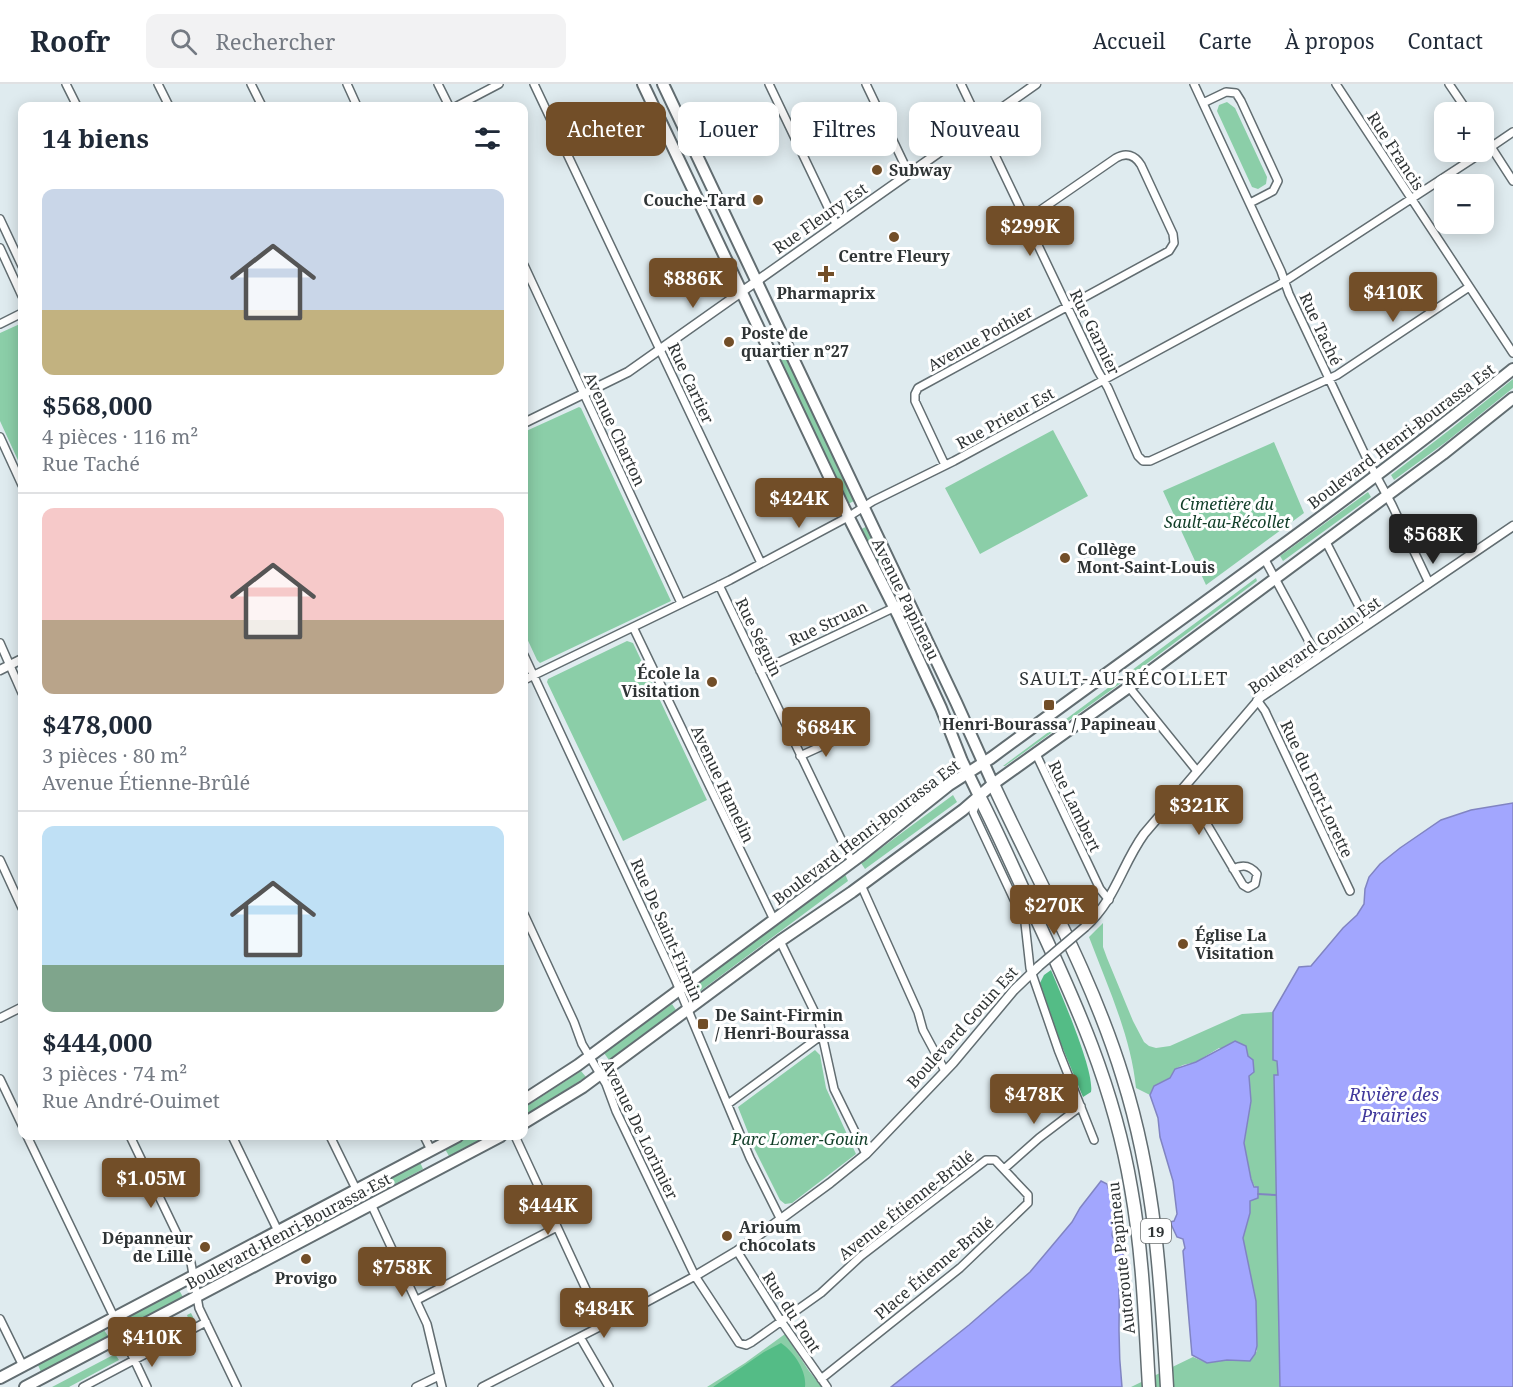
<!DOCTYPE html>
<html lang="fr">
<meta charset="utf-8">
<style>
body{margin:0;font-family:"Noto Serif",serif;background:#f2f2f3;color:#1f2937;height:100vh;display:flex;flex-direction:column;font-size:22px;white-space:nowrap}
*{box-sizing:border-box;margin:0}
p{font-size:20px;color:#747a83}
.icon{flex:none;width:33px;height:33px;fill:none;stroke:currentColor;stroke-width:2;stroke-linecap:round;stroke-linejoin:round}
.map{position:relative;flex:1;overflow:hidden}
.sheet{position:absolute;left:18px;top:18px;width:510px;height:1038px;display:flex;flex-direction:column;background:#fff;border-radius:12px;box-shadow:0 3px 15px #0003}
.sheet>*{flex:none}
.top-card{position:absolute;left:546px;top:18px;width:570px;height:54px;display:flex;gap:12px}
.controls{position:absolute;left:1434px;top:18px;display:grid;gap:12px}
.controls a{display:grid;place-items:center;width:60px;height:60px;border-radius:12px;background:#fff;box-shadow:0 3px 15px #0003;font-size:30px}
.price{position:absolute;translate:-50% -51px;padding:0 14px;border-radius:6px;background:#724e28;color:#fff;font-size:20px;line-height:39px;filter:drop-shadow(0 2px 3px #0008)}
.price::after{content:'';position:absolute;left:50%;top:36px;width:18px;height:14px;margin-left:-9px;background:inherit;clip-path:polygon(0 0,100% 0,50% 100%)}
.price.selected{background:#222;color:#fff}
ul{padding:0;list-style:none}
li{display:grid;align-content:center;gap:12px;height:318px;padding:0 24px}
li+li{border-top:2px solid #e0e1e3}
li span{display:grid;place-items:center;height:186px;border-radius:12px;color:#555}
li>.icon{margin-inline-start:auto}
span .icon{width:108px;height:108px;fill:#fffc;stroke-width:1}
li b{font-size:26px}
h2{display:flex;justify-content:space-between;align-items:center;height:72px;padding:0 24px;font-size:26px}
.pill{padding:0 21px;border-radius:12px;background:#fff;box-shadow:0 3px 15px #0003;font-size:21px;line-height:54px}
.pill.selected{background:#724e28;color:#fff}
header{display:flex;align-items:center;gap:36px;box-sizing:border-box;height:84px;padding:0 30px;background:#fff;border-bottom:2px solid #e0e1e3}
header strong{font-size:28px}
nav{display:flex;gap:33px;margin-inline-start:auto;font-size:21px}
.search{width:420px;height:54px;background:#f2f2f3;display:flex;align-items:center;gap:15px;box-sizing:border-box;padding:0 21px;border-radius:12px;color:#747a83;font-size:22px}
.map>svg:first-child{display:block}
</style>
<header>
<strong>Roofr</strong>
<div class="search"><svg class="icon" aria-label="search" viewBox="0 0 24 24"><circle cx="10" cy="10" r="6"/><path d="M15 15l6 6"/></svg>Rechercher</div>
<nav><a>Accueil</a><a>Carte</a><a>À propos</a><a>Contact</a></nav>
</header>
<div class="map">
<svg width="1513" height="1303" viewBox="0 0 1513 1303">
<rect width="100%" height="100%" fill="#dfebef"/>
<path fill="#8bcea8" d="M1227,18l8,6 32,69 -1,7 -8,5 -6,-2 -35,-76 2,-6z
M22,239v146l-22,-48v-88z
M786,273l68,144 -6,3 -68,-144z
M1513,295v9l-67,54 -52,38 -3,-5 61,-47z
M579,323l2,1 90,193 -131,62 -3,-3 -13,-28v-200z
M1053,346l35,66 -108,58 -35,-66z
M1274,358l30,71 -98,72 -43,-94z
M1368,408l3,5 -88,64 -3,-5z
M866,443l31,64h-2l-34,-62z
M1256,494l1,3 -136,102 -116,83h-2z
M627,557l6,2 74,157 -84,41 -76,-159 1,-3z
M953,711l4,7 -92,67 -4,-6z
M845,790l3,7 -149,111 -4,-6z
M1103,839v24l4,11 26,63 11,21 5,4 7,2 14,-2 72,-32 31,-2v48l4,1 1,14h-4l6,312h-149l62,-30 14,6 20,-3 23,1 7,-10 -3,-60 -11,-53 7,-25v-12l8,-3v-11h-3l-4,-8 -7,-36 7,-42 -4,-51 -28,-2 -23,14 -13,3 -8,4 -5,9 -16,8 -4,9 -14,-7c-5,-52 -29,-103 -47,-151z
M672,920l4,6 -67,50 -5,-7z
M815,966l5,5 6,33 30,66 -64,49 -7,1 -5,-4 -25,-50 -17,-43z
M581,987l5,6 -62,39v-8z
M471,1052h16l-38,20 -4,-7z
M420,1078l3,7 -45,24 -4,-7z
M349,1116l4,7 -140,74 -3,-7z
M179,1206l4,7 -50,26 -4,-6z
M191,1229l4,8 -50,26 -4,-7 42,-22 1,2 4,-2 -1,-3z
M104,1246l4,6 -67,36 -3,-7z
M785,1250l24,37 13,16h-115l38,-24z
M115,1270l4,6 -50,27h-17z"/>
<path fill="#54bc86" d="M1051,886c9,22 44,101 40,122l-8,5 -22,-53 -21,-61 4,-8z
M781,1259c13,9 26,28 24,44h-92l51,-35z"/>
<path fill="#a2a6fe" stroke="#8084c2" stroke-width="1.5" d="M1513,719v584h-233l-6,-312h4l-1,-14 -4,-1v-48l26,-45 12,-1 32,-38 14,-13 7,-11 1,-15 4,-12 11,-13 20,-16 41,-28 30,-10z
M1235,957l11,5 2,10 5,4 1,12 -5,4 2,25 -7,42 7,36 3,8h4v11l-8,3v12l-7,25 13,63 1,45 -2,8 -5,7 -23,-1 -20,3 -15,-8 -9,-104 2,-3 -2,-9 -6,-2 -7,-15 4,-1 3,-7 -4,-33 -13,-44 -2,-19 -8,-23 4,-9 16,-8 5,-9 21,-7z
M1101,1097l6,3c4,12 8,24 8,37 0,5 -3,10 -3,14 0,3 11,18 14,24 -5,3 -9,10 -8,16 2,18 1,37 1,56 0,18 1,37 3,56h-231l78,-62 61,-53 42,-50 8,-14z"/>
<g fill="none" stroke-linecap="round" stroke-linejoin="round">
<path stroke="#8084c2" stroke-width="2" d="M1258,1110l18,1"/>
<defs>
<path id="minor" d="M66,0l11,22
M158,0l11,22
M251,0l11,22
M347,0l10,22
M438,0l11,22
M534,0l227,479
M769,0l67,140
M866,0l43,90
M961,0l137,287 10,17 30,68 5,5h7l187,-86 132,-88
M1194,0l87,187 8,23 78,165 25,46 37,78
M1336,0l177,269
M1449,0l19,28
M1203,19l23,-11 10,1 5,8 37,80 -5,10 -23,12
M457,22l42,-22
M1484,52l29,45
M1488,65l25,-17
M0,135l22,47
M0,164l22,48
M524,181l157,338
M0,240l22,-11
M0,353l22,48
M945,381l-30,-64v-7l3,-6 251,-137 5,-8 -1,-9 -32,-69c-6,-10 -15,-13 -25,-7l-90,62
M1325,456l43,84
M1264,474l54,100
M719,501l133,277
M633,543l141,293
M0,559l22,50
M524,571l151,324 75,179 30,60
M760,587l148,-70
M524,596l206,-100 118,-63 25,-16 81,-40 325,-176 204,-133
M1129,603l68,84
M1257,616l8,11 85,180
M1036,670l64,135 9,11
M800,672l42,-19
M1181,706l11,9 51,86 5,3 7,-4 2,-10c-7,-9 -14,-10 -24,-5
M978,714l-5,14 52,111 5,45 29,84 35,88
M0,776l22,48
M861,801l57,127 5,18 22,41
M524,830l50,108 8,22 24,40 10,27 79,165 44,67 7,2 6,-3 69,-49 40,-37 125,-96h9l33,35v8l-68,65 -139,111
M780,857l39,80 15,68 32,65
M0,934l22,-11
M0,995l22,46
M728,1020l94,-69
M27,1052l87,181
M130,1052l61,127 8,45 38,79
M232,1052l46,95
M330,1052l26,53
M424,1052l7,14
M515,1052l88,190
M1004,1085l35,-31 42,-32
M371,1120l56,120 15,63
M737,1167l44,70 46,66
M417,1216l140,-73
M0,1235l23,47
M123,1252l24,51
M580,1253l29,50
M83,1303l123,-65
M416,1303l23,-11
M482,1303l135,-69 78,-42"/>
<path id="tertiary" d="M524,339l104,-51 408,-288
M0,586l22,-11
M1085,843c31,-28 36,-61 59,-93l117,-137 252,-171
M695,1192l42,-25 93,-68 36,-29 87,-91 61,-73 25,-24"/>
<path id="primary" d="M643,0l201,424 54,107 43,93 21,53 17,35
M663,0l293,618 37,82
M524,1016l54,-35 282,-209 89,-71 42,-27c175,-129 353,-253 522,-389
M524,1039l59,-36 197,-146 72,-49 111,-82 30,-26 136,-97 314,-233 70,-56
M0,1294l458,-242
M25,1303l476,-251"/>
<path id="motorway" d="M993,700c45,97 99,192 130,294 32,101 38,204 44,309
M979,712c19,37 36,76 54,115 43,92 81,176 98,277 12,66 14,133 18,199"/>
</defs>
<use href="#minor" stroke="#626d71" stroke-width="10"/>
<use href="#tertiary" stroke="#626d71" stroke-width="11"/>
<use href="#primary" stroke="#626d71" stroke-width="14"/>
<use href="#motorway" stroke="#626d71" stroke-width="15"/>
<use href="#minor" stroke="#fff" stroke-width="7"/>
<use href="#tertiary" stroke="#fff" stroke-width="8"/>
<use href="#primary" stroke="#fff" stroke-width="10"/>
<use href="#motorway" stroke="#fff" stroke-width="12"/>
<defs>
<path id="tertiary-bridge" d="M1039,882l46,-39"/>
</defs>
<use href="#tertiary-bridge" stroke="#626d71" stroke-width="11" stroke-linecap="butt"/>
<use href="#tertiary-bridge" stroke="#fff" stroke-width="8"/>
</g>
<g fill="#724e28" stroke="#fff" stroke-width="2">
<circle cx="877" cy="86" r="6"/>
<circle cx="758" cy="116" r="6"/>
<circle cx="894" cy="153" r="6"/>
<path d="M823 181h6v6h6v6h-6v6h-6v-6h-6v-6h6z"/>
<circle cx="729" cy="258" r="6"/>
<circle cx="1065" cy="474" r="6"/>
<circle cx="712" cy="598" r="6"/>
<rect x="1043" y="615" width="12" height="12" rx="3"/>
<circle cx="1183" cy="860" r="6"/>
<rect x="697" y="934" width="12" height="12" rx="3"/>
<circle cx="727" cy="1152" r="6"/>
<circle cx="205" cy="1163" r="6"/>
<circle cx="306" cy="1175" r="6"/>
</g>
<g text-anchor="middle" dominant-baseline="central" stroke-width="6" stroke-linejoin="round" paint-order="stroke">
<rect fill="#fff" stroke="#6d7172" stroke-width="1.5" x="1141" y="1135" width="30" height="24" rx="4.5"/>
<g font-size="15" font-weight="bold" fill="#2f3435">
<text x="1156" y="1147">19</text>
</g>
<g font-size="16" fill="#2f3435" stroke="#fff">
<text transform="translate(1396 67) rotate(57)">Rue Francis</text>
<text transform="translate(820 134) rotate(-35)">Rue Fleury Est</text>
<text transform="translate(1321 245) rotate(65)">Rue Taché</text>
<text transform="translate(1095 248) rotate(64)">Rue Garnier</text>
<text transform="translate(980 254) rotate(-29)">Avenue Pothier</text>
<text transform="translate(691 299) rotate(65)">Rue Cartier</text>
<text transform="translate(1005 334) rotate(-29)">Rue Prieur Est</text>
<text transform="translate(615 345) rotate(65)">Avenue Charton</text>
<text transform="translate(1401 352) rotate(-37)">Boulevard Henri-Bourassa Est</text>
<text transform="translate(906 515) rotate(64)">Avenue Papineau</text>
<text transform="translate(828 539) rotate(-25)">Rue Struan</text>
<text transform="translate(759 553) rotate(64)">Rue Séguin</text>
<text transform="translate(1314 561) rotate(-35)">Boulevard Gouin Est</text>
<text transform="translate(723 700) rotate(65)">Avenue Hamelin</text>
<text transform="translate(1317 705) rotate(65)">Rue du Fort-Lorette</text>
<text transform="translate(1075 722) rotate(64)">Rue Lambert</text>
<text transform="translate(866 748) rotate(-37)">Boulevard Henri-Bourassa Est</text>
<text transform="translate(667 846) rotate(66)">Rue De Saint-Firmin</text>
<text transform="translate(962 943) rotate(-48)">Boulevard Gouin Est</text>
<text transform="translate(640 1045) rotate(64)">Avenue De Lorimier</text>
<text transform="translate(906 1121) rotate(-38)">Avenue Étienne-Brûlé</text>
<text transform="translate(288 1147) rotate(-28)">Boulevard Henri-Bourassa Est</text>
<text transform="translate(1121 1174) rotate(-96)">Autoroute Papineau</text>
<text transform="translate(934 1184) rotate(-40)">Place Étienne-Brûlé</text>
<text transform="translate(792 1228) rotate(57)">Rue du Pont</text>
</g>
<g font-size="16" font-weight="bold" fill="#2f3435" stroke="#fff" text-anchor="start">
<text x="889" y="86">Subway</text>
<text x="746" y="116" text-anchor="end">Couche-Tard</text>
<text x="894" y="172" text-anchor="middle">Centre Fleury</text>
<text x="826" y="209" text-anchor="middle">Pharmaprix</text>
<text x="741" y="249">Poste de<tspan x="741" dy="18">quartier n°27</tspan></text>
<text x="1077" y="465">Collège<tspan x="1077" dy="18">Mont-Saint-Louis</tspan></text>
<text x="700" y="589" text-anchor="end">École la<tspan x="700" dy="18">Visitation</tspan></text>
<text x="1049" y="640" text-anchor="middle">Henri-Bourassa / Papineau</text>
<text x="1195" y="851">Église La<tspan x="1195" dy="18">Visitation</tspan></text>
<text x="715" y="931">De Saint-Firmin<tspan x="715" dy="18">/ Henri-Bourassa</tspan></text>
<text x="739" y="1143">Arioum<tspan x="739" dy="18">chocolats</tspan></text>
<text x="193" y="1154" text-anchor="end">Dépanneur<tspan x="193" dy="18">de Lille</tspan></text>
<text x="306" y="1194" text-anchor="middle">Provigo</text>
</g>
<g font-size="16" font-style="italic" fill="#113e28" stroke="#fff">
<text x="1227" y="420">Cimetière du<tspan x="1227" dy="18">Sault-au-Récollet</tspan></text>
<text x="800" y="1055">Parc Lomer-Gouin</text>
</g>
<g font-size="18" letter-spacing="1.5" fill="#2f3435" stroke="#fff">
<text x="1124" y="594">SAULT-AU-RÉCOLLET</text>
</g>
<g font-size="18" font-style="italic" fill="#41399c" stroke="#fff">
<text x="1394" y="1010">Rivière des<tspan x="1394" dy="21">Prairies</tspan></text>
</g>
</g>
</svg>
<div class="controls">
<a>+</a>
<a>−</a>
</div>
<b class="price" style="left:1030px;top:173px">$299K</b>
<b class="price" style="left:693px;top:225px">$886K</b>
<b class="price" style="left:1393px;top:239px">$410K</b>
<b class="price" style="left:799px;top:445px">$424K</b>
<b class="price selected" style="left:1433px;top:481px">$568K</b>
<b class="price" style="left:826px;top:674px">$684K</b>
<b class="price" style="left:1199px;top:752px">$321K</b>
<b class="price" style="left:1054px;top:852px">$270K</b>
<b class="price" style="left:1034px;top:1041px">$478K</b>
<b class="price" style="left:151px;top:1125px">$1.05M</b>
<b class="price" style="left:548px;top:1152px">$444K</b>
<b class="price" style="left:402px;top:1214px">$758K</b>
<b class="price" style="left:604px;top:1255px">$484K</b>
<b class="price" style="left:152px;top:1284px">$410K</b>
<div class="top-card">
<a class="pill selected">Acheter</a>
<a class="pill">Louer</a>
<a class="pill">Filtres</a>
<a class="pill">Nouveau</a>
</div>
<section class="sheet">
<h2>14 biens<svg class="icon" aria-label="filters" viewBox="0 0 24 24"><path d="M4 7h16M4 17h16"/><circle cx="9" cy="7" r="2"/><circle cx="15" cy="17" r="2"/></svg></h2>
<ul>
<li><span style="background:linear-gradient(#c9d6e8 65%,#c2b280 0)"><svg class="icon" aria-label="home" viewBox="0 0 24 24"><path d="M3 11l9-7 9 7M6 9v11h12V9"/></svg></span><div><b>$568,000</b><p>4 pièces · 116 m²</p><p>Rue Taché</p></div></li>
<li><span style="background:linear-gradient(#f6c9c9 60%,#b9a48a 0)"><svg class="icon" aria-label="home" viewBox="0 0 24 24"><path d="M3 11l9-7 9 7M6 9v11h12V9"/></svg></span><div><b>$478,000</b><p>3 pièces · 80 m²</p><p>Avenue Étienne-Brûlé</p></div></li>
<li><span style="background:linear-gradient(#bfe0f5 75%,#7fa58c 0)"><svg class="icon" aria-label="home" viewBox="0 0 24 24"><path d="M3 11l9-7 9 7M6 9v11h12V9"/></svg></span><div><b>$444,000</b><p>3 pièces · 74 m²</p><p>Rue André-Ouimet</p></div></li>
</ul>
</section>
</div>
